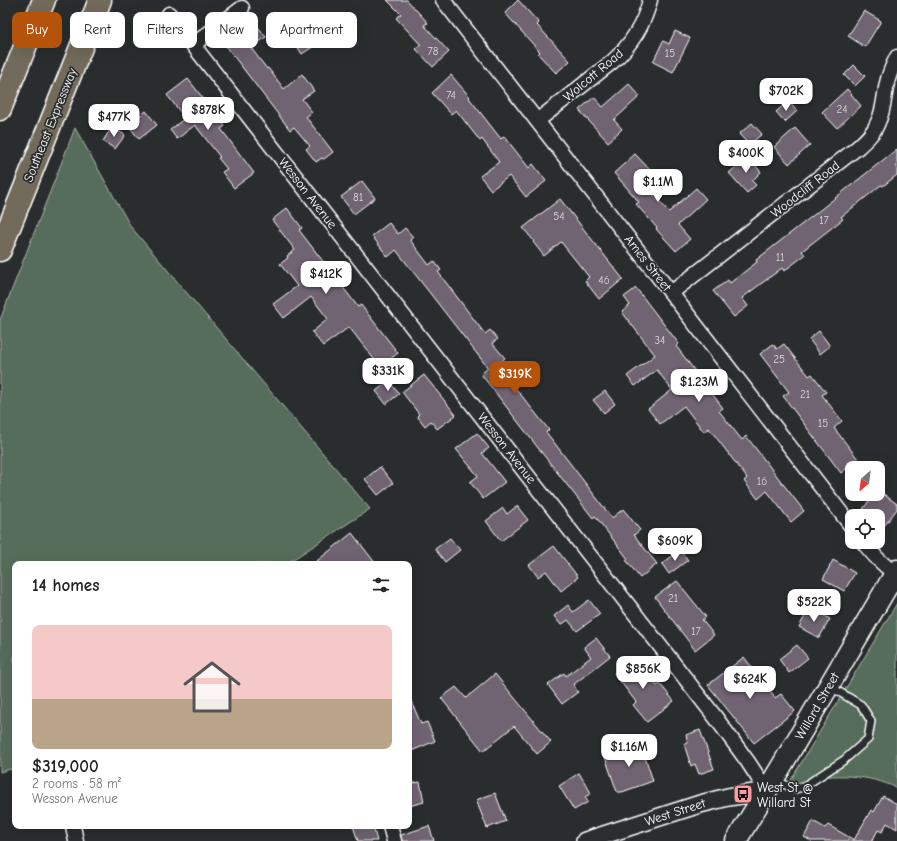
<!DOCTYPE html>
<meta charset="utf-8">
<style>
body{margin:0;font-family:"Comic Neue",sans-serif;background:#f2f2f2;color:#222;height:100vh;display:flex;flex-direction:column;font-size:15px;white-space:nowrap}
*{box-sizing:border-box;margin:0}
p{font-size:13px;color:#767676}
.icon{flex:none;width:22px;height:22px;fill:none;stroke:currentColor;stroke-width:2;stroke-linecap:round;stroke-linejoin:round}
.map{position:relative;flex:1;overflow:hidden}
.drawer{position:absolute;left:12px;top:561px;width:400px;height:268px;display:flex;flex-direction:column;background:#fff;border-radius:8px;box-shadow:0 4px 16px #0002}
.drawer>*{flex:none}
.top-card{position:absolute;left:12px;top:12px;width:400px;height:36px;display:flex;gap:8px}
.needle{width:26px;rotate:208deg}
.tools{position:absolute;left:845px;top:461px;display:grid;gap:8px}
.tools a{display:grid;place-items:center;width:40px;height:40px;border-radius:8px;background:#fff;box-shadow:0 4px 16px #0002;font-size:20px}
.price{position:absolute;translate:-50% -34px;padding:0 9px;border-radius:8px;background:#fff;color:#222;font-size:13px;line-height:26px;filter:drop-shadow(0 1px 2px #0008)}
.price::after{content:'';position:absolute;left:50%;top:24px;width:12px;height:9px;margin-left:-6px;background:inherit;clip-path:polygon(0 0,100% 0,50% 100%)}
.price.current{background:#b45309;color:#fff}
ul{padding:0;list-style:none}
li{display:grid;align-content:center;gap:8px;height:212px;padding:0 20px}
li span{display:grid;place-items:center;height:124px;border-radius:8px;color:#555}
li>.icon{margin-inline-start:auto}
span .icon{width:72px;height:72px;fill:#fffc;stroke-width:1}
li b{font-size:17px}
h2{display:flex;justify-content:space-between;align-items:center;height:48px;padding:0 20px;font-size:17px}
.chip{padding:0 14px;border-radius:8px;background:#fff;box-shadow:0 4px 16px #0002;font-size:14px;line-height:36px}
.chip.current{background:#b45309;color:#fff}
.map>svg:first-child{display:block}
</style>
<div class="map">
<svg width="897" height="841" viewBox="0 0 897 841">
<rect width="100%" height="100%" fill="#2a2d2e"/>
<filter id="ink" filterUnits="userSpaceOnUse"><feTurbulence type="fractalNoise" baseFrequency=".025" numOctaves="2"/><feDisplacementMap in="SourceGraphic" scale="8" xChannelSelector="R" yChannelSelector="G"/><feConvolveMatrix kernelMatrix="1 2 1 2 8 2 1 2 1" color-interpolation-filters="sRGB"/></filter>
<g filter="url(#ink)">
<path fill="#556d5a" stroke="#aab6ac" d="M75,128l56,99 239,282 -84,55h-271v92l-2,4 2,6v102l-15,4v-452z
M897,603v185c-27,-13 -65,-16 -94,-7 -6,2 -12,5 -17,7z"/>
<path fill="#6f6372" stroke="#fff" d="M387,0h20l21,23 -4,2 25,27 -16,15 -17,-18 5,-4 -25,-27 5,-4z
M518,0l21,23 -2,2 33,36 -14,12 -18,-19 2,-2 -35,-39z
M864,11l17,10 -16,26 -17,-11z
M255,23l11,14 -15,11 16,21 1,-1 16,21 18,-15 12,17 -12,8 10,13 -6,5 27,35 -9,7 -2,-1 -6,4 -10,-13 4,-3 -16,-19 -4,3 -64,-84z
M675,31l15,7 -17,34 -20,-10 10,-21 6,3z
M307,35l7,11 -12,8 -7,-11z
M854,65l11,11 -10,10 -11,-11z
M451,75l19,22 -1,1 32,41 3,-3 25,32 4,-4 13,17 -20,16 -17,-21 -18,14 -11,-14 19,-14 -17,-23 -2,2 -24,-31 -5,4 -19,-21z
M188,79l37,47 -4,3 33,44 -20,15 -12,-16 5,-3 -9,-11 2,-1 -25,-32 -18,14 -7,-9 15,-12 -18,-23z
M629,84l11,12 -26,24 8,9 -14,13 -29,-32 15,-13 9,10z
M847,89l14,17 -24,22 -15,-16z
M788,101l9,10 -12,11 -9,-10z
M146,111l11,14 -18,14 -11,-14z
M752,123l10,11 -13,11 -10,-11z
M112,127l13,8 -10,14 -12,-8z
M795,128l15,17 -21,19 -15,-17z
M897,149v26l-14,11 -2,-1 -40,32 2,2 -41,32 3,4 -21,16 -2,-3 -40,30 6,8 -14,11 -21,-26 15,-11 2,3 27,-21 -1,-2 50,-39z
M635,154l17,18 -11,9 28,31 27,-24 10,11 -28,26 12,14 -14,12 -20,-22 1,-1 -21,-24 3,-2 -25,-29z
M748,157l13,15 -9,9 4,4 -9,8 -18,-20z
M362,181l13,17 -21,16 -13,-17z
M560,199l63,80 -24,20 -14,-18 4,-4 -28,-35 -17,14 -11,-14 1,-1 -11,-13z
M287,208l15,20 -3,2 59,77 3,-2 37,48 -18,14 -31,-40 -26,19 -11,-14 16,-13 -17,-22 -27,21 -11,-14 24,-18 -17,-22 8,-6 -1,-2 8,-6 -23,-30z
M389,223l9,11 7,-6 8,9 -3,3 19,25 5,-4 7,9 -3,2 47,62 5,-4 8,9 -6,4 13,15 -8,7 52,65 -3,2 66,86 11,-9 17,21 -6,5 23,29 -17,14 -14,-18 2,-1 -33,-43 -2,2 -51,-65 -61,-79 7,-6 -59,-76 -33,-42 -8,7 -16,-21z
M636,288l43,56 -3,2 47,62 -4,3 23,29 4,-4 58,75 -13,11 -24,-31 -9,8 -14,-18 3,-3 -38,-50 -5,4 -20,-26 -24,18 -12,-15 24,-19 -15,-20 -22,16 -8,-10 28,-21 -33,-43 8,-7 -6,-8z
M819,331l11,15 -10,8 -11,-15z
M773,344l4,5 7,-5 25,32 3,-2 14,18 -4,3 20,26 -8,7 31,40h-18l-6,5 -58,-77 6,-4 -29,-38z
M424,375l32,40 -19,14 -6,-8 -6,5 -8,-10 2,-2 -17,-22z
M389,381l10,13 -13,10 -10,-13z
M605,391l10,13 -11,9 -11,-13z
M477,433l12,15 -7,5 23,29 -22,17 -13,-17 8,-6 -22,-27z
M380,467l13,16 -15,12 -13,-16z
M878,490l19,14v5l-12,16 -7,-4v-5h-6l-9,-7 11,-15h4z
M517,506l11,14 -27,21 -15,-20 17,-13 4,6z
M352,533l24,31h-63z
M450,538l10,12 -15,12 -10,-13z
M554,546l24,31 -17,14 -15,-20 -8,6 -9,-12z
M680,550l8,10 -19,14 -7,-10z
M833,560l22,13 -11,18 -21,-12z
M677,581l29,36 -4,3 12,15 -19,15 -40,-53z
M589,600l11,14 -23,17 -9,-11 -7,5 -7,-9 14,-11 5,7z
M810,607l20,12 -11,19 -20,-11z
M596,638l14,18 -37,29 5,7 -16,12 -14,-19 16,-12 2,3 25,-19 -7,-10z
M797,645l11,13 -19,15 -10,-14z
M634,657l23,29 3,-2 14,17 -27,21 -14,-17 3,-3 -22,-29z
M744,657l31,41 6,-4 14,17 -41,32 -46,-58z
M495,674l56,68 -14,12 -23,-28 -31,25 -42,-53 15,-11 10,11z
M409,696l12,28 6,-2 8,19 -26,11z
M700,730l14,39 -15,5 -4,-10 -4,2 -7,-22 4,-1 -2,-8z
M640,742l13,39 -31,11h-5l-13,-38z
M579,773l12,20 -6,4 3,5 -14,8 -15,-24z
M420,782l4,20 -15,4v-22z
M495,793l11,28 -19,7 -11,-28z
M883,796l14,8v25l-10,-6 -5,9 -4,-2 -6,11h-61l-7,-4 9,-16 12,7 3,-3 26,15 17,-30 3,2z
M353,826h20l4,15h-19z
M429,826l5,15h-32l-1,-6z"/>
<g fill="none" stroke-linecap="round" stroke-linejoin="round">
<defs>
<path id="service" d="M774,780l21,9 8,-2 41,-27 24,-21 3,-18 -10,-16 -30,-18"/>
<path id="minor" d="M443,0l228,293 181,234
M169,14l547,704 32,44 19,29
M193,45l49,-37
M537,121l75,-59c19,-17 32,-37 38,-62
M671,293l186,-145c8,-7 17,-15 21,-26 6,-12 6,-26 9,-39 2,-9 6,-18 10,-26
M863,542c10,12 19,23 32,31
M73,826l3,15
M390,826l4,15"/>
<path id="tertiary" d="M585,841l115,-37 28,-7 39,-6"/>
<path id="secondary" d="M736,841l45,-74 116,-197"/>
<path id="motorway" d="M0,109l44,-109
M0,250l100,-250"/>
</defs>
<use href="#service" stroke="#fff" stroke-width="10"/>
<use href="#minor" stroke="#fff" stroke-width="17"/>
<use href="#tertiary" stroke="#fff" stroke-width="20"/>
<use href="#secondary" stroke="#fff" stroke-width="23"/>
<use href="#motorway" stroke="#fff" stroke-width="25"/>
<use href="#service" stroke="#2a2d2e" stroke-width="7"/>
<use href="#minor" stroke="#2a2d2e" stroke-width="14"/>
<use href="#tertiary" stroke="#2a2d2e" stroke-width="17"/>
<use href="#secondary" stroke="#2a2d2e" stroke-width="20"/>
<use href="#motorway" stroke="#726b5a" stroke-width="22"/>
</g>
</g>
<defs>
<symbol id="bus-square" viewBox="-11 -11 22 22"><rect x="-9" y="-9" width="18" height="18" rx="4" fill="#ff9aa2" stroke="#2a2d2e"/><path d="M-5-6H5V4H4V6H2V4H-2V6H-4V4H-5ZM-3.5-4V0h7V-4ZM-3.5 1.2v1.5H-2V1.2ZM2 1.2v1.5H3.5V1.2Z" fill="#111"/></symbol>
</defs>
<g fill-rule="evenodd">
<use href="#bus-square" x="732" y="783" width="22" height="22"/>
</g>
<g text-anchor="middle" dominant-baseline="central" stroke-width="3.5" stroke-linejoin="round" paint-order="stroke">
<g font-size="11" fill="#dbd8dc">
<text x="433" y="51">78</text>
<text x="670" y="53">15</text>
<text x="451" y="95">74</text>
<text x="842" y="109">24</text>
<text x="358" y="197">81</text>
<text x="559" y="216">54</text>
<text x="824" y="220">17</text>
<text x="780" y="257">11</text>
<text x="604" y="280">46</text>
<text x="660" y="340">34</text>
<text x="779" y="359">25</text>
<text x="805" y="394">21</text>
<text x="823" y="423">15</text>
<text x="762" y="481">16</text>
<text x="673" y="598">21</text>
<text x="696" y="631">17</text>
</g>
<g font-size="13" fill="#fff" stroke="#2a2d2e">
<text transform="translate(593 75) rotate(-40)">Wolcott Road</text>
<text transform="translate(50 125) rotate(-68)">Southeast Expressway</text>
<text transform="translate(805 189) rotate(-38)">Woodcliff Road</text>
<text transform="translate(308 193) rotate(52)">Wesson Avenue</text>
<text transform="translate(648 263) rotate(52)">Ames Street</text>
<text transform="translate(507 448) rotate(52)">Wesson Avenue</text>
<text transform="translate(817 706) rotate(-60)">Willard Street</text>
<text transform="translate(675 812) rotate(-18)">West Street</text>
</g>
<g font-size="13" fill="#fff" stroke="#2a2d2e" text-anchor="start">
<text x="757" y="787">West St @<tspan x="757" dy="15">Willard St</tspan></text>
</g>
</g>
</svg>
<div class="tools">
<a><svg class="needle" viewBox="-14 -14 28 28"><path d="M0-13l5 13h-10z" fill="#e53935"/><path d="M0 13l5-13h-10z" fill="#767676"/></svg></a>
<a><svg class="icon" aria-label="locate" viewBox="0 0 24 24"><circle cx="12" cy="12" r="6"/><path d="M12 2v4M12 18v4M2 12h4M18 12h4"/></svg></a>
</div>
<b class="price" style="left:786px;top:112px">$702K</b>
<b class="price" style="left:208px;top:131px">$878K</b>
<b class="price" style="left:114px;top:138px">$477K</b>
<b class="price" style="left:746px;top:174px">$400K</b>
<b class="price" style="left:658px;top:203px">$1.1M</b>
<b class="price" style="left:326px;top:295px">$412K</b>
<b class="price" style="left:388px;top:392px">$331K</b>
<b class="price current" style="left:515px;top:395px">$319K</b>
<b class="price" style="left:699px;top:403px">$1.23M</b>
<b class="price" style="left:675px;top:562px">$609K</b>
<b class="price" style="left:814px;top:623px">$522K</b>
<b class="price" style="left:643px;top:690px">$856K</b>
<b class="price" style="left:750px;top:700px">$624K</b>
<b class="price" style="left:629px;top:768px">$1.16M</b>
<div class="top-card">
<a class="chip current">Buy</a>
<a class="chip">Rent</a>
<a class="chip">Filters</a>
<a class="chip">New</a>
<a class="chip">Apartment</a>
</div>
<section class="drawer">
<h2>14 homes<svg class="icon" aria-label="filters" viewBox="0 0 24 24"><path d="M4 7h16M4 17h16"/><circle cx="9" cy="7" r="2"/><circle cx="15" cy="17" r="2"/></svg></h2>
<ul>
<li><span style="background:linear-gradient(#f6c9c9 60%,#b9a48a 0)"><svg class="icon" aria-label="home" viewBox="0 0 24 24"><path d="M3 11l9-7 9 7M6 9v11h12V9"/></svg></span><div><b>$319,000</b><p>2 rooms · 58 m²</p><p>Wesson Avenue</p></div></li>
</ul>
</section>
</div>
